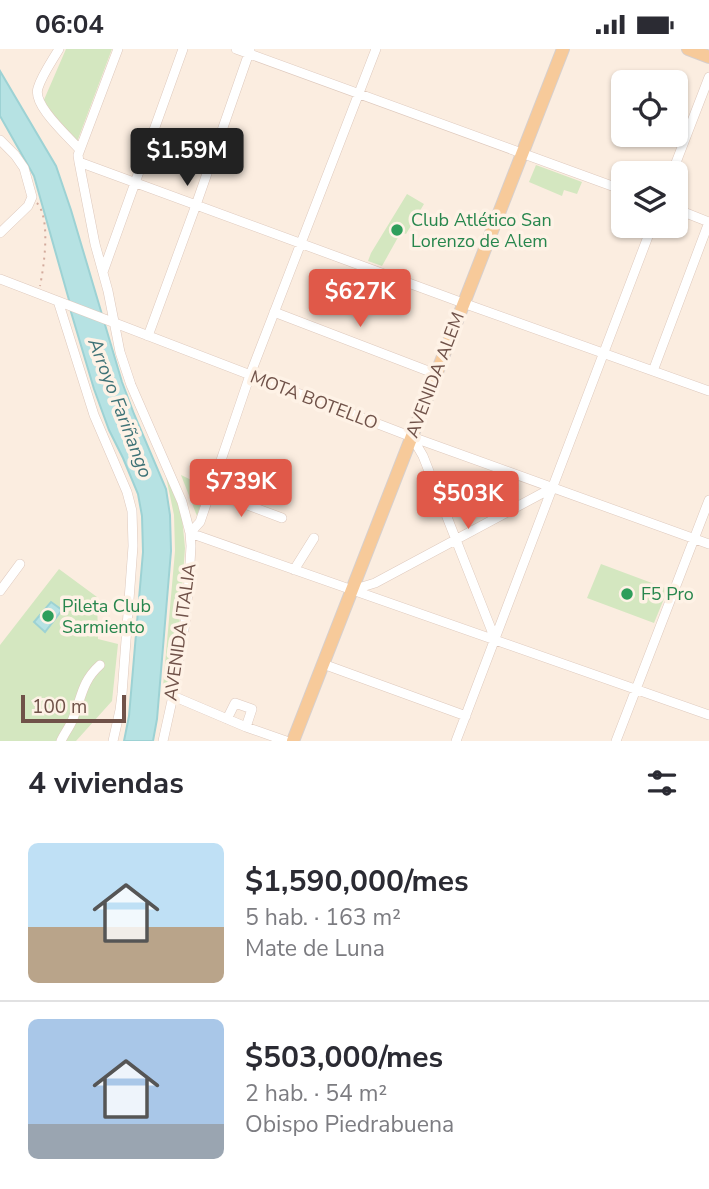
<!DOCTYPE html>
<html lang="es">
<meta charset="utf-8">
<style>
body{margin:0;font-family:"Nunito Sans",sans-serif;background:#f7f7f7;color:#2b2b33;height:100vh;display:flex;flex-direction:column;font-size:26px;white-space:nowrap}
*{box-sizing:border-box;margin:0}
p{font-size:23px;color:#7c7c81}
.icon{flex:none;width:38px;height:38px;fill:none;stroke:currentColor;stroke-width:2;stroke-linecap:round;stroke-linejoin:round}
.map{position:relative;height:692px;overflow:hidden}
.details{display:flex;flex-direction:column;background:#fff;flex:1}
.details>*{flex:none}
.tools{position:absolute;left:611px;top:21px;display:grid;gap:14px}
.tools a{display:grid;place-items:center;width:77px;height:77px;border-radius:10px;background:#fff;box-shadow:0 2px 5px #0004;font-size:35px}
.scale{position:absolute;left:21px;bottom:18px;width:105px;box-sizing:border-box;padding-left:7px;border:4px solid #705249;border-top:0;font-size:19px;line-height:24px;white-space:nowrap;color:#705249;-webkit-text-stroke:5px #fef2e6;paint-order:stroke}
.price{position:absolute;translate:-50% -60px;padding:0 16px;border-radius:7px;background:#e05949;color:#fff;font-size:23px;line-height:46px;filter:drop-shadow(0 2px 4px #0008)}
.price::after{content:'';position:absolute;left:50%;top:42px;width:21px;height:16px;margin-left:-10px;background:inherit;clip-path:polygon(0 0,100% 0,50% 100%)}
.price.current{background:#222;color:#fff}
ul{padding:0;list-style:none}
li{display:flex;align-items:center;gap:21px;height:175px;padding:0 28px}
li+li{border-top:2px solid #e1e1e2}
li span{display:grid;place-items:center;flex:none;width:196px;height:140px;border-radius:10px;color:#555}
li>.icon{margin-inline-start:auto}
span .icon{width:84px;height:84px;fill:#fffc;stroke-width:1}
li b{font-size:30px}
h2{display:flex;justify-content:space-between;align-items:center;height:84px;padding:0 28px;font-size:30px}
.status{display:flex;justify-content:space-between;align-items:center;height:49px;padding:0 35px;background:#fff;direction:ltr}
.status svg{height:19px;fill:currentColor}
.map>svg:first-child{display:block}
</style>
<div class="status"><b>06:04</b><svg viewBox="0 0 49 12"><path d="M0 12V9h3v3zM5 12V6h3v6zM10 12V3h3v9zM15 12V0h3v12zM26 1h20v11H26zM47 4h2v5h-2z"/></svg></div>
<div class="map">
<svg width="709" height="692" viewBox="0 0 709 692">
<rect width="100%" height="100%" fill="#fbede0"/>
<path fill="#d4e7c0" d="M66,0h46l-35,93 -34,-40z
M536,116l46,17 -5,12 -13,-4 -2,6 -33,-14z
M407,145l17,10 -18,30 -5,-2 -19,34 -14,-5 3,-8z
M165,423l12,30 5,15 3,31 -7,94 -8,47 -7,-2 12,-136 -1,-36z
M181,426l25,12 -9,29z
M601,515l67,25 -14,34 -67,-25z
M59,520l38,28 1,42 20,5 -6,57 -36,40h-76v-96z"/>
<path fill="#b6e2e3" stroke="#9dd2d4" stroke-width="2" d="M0,22l56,95 15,44 51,172 12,32 32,75 4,26 1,36 -14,168 -4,22h-29l5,-25 14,-164 -1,-36 -4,-22 -15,-36 -14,-28 -15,-41 -23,-77 -2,-12 -35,-124 -34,-60z
M51,553l11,8 -17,22 -11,-10z"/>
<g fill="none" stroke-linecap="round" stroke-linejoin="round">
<defs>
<path id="minor" d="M59,0c-7,12 -17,26 -21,39 -6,17 31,49 42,62
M118,0l-40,106 1,7 16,82 13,47 12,61 11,33 51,117 8,31 1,13 -2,34 -4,43 -12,73 -10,45
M236,0l387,141
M376,0l-126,326 -50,147 -10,11 519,182
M0,91l15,15 9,13 8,29 -4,9 -28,27
M79,113l384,141 246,88
M672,124l37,-96
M676,160l33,13
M103,223l80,-223
M0,230l412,158 297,107
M58,252l36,114 33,77 5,19 1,35 -11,148 -2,16 -7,31
M274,263l162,62
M148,287l48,-131 54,-155
M653,322l56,-149
M412,388l11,19 72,183
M210,442l72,27
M294,521l20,-32
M352,541l23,-7 177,-95
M0,542l20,-27
M323,615l143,52
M173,647l73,31 40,14
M227,670l8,-16 17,6 -6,18
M61,692c3,-7 8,-13 11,-20 10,-23 9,-39 28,-56
M456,692l196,-515
M616,692l93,-241"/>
<path id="major" d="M688,0l21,8
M293,692l270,-692"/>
</defs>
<use href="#minor" stroke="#dec9bd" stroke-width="10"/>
<use href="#major" stroke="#d7cfcc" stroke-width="14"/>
<path stroke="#d3ab9d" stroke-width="2" stroke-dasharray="2 5" stroke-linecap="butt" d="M37,154c14,16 7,63 3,83"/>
<use href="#minor" stroke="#fff" stroke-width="9"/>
<use href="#major" stroke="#f7ca9a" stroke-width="12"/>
</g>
<g fill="#2e9e5b" stroke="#fef2e6" stroke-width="2.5">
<circle cx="397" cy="181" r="7"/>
<circle cx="627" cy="545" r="7"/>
<circle cx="48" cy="567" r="7"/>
</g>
<g text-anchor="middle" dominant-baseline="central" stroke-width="7" stroke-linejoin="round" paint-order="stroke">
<g font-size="18" fill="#27864d" stroke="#fef2e6" text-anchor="start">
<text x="411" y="171">Club Atlético San<tspan x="411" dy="21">Lorenzo de Alem</tspan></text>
<text x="641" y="545">F5 Pro</text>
<text x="62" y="557">Pileta Club<tspan x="62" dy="21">Sarmiento</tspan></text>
</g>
<g font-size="18" fill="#705249" stroke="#fef2e6">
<text transform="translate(435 326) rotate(-69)">AVENIDA ALEM</text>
<text transform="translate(314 351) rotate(21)">MOTA BOTELLO</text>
<text transform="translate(180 583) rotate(-82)">AVENIDA ITALIA</text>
</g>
<g font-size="19" font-style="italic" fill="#3e7276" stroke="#fef2e6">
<text transform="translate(120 359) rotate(69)">Arroyo Fariñango</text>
</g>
</g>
</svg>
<div class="tools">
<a><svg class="icon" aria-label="locate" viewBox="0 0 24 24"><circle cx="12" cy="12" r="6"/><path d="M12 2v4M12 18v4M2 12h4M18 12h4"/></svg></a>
<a><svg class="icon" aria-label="layers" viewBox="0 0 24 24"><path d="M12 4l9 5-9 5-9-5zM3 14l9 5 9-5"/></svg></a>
</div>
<div class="scale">100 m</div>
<b class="price current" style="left:187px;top:139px">$1.59M</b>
<b class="price" style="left:360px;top:280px">$627K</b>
<b class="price" style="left:241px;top:470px">$739K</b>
<b class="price" style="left:468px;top:482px">$503K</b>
</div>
<section class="details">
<h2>4 viviendas<svg class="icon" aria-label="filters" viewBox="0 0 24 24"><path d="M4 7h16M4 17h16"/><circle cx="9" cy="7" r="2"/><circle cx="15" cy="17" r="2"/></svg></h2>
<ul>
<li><span style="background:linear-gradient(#bfe0f5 60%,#b9a48a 0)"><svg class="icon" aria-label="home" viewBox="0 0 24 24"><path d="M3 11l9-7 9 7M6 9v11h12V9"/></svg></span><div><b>$1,590,000/mes</b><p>5 hab. · 163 m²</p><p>Mate de Luna</p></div></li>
<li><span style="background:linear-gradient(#a9c7e8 75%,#9aa5b1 0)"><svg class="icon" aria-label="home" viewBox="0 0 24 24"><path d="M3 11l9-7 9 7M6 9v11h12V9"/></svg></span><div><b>$503,000/mes</b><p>2 hab. · 54 m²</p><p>Obispo Piedrabuena</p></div></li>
</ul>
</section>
